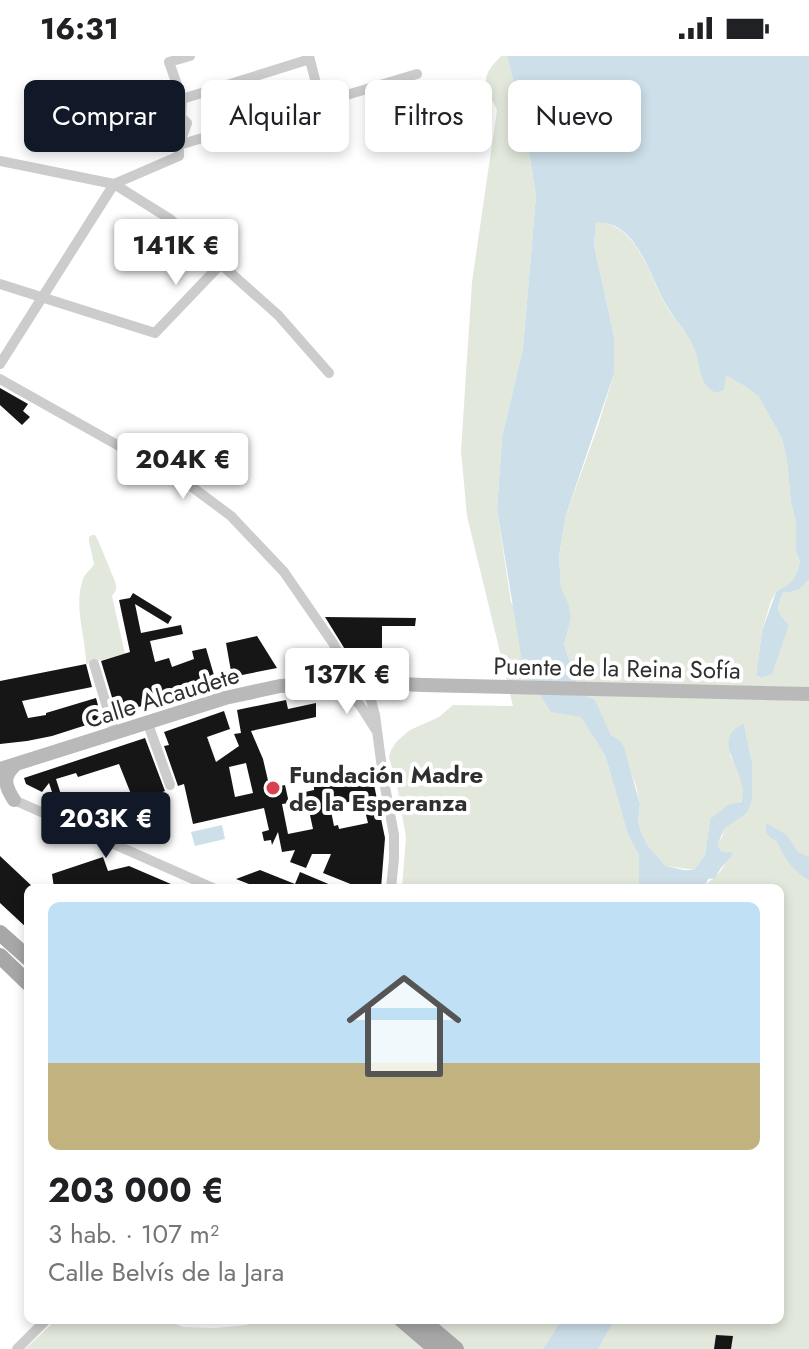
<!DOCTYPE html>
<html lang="es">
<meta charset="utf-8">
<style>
body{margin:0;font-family:Jost,sans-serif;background:#f2f2f2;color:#202124;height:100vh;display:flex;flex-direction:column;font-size:30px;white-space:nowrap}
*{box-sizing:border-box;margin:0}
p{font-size:26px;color:#757577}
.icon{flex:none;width:44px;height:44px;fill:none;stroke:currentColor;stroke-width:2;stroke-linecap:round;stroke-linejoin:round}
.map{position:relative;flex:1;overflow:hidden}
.sheet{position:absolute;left:24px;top:828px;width:760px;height:440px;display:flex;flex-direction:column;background:#fff;border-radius:12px;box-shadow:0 4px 12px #0003}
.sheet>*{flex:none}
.banner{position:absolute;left:24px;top:24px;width:762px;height:72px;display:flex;gap:16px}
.price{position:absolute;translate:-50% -68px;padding:0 18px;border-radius:8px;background:#fff;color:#222;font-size:26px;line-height:52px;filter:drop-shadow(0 2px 4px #0008)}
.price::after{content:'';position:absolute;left:50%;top:48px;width:24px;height:18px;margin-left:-12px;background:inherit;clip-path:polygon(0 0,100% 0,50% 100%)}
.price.current{background:#111827;color:#fff}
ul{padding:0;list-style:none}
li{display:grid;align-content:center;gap:16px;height:424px;padding:0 24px}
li+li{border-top:2px solid #e0e0e0}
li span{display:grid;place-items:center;height:248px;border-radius:12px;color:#555}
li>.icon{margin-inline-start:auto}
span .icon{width:144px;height:144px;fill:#fffc;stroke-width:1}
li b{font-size:34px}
.pill{padding:0 28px;border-radius:12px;background:#fff;box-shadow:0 4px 12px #0003;font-size:28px;line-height:72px}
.pill.current{background:#111827;color:#fff}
.status{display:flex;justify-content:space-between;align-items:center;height:56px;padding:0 40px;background:#fff;direction:ltr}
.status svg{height:22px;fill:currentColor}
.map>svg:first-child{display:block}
</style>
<div class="status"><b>16:31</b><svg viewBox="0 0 49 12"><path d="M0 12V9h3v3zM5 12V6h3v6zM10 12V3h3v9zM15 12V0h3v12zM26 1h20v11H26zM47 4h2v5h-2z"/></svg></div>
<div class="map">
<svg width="809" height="1293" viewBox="0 0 809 1293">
<rect width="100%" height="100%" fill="#fff"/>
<path fill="#e3e8dc" d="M501,0h6l16,62 13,77 -13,153 -21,89 -5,73 14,92 94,153 23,80 11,20v28l-5,5h-232l4,-51 -9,-51 -8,-29 2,-7 6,-9 13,-11 29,-13 14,-12 60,1 -46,-190 -6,-65 11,-169 25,-172c-13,-26 -18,-32 4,-54z
M596,165c45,5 52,56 72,88 9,14 21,25 27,42 6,17 3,32 21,42l10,-19 22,14 11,9 23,42 5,22 4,42 5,19v30l4,9 -4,17 -7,7 -13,7 -5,9 -9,30 -6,44 3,3 15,-10 2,-11 13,-32c-12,-14 -14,-16 -5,-33 13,1 18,-3 25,-13v770h-211l17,-29h165v-432h-76c4,-8 8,-7 14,-14 5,-6 10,-14 12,-22l-9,-1 -5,-6 6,-8 3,-9 27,-28v-38l-8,-38 -14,31c6,12 22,37 9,48 -8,7 -21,10 -29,16l-5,36 -11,15 -28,-4 -18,-20 -6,-12 -4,-12 2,-18 -4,-18 -16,-46 -9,-5 -16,-34 -12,-6 -7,-14 -12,-37 7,-25 -10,-31 -2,-32 7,-41 32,-89 16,-52v-38l-20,-91z
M92,479h3l3,5 18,44v6l-4,6 13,58 -39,10c0,-28 -13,-57 -3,-85 2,-6 8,-9 11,-15l-5,-23v-4z
M56,1264h109l18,7 32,1 32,-3 9,-5h303l1,2 -17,27h-518z"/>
<path fill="#cddfe9" d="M507,0h302v523c-7,10 -12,14 -25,13 -9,17 -7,19 5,33l-17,49 -12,4 -4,-3 6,-44 14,-39c17,-10 20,-12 24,-31l-4,-9v-30l-5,-19 -4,-42 -5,-22 -23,-42 -11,-9 -22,-13 -2,15 -8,3c-18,-9 -15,-25 -21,-42 -6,-17 -18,-28 -27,-43 -19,-29 -28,-86 -72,-86l-2,23 20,91v38l-48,141 -7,41 2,32 8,18 2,13 -7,25 12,37 7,14 12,5 16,35 9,5 4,7 16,57 -2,18 4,12 6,12 18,20 18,4h10l11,-15 5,-36 18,-14 13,-3c12,-26 -36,-63 3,-78l8,38v38l-5,13 -22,15 -8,17 4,6 9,1 3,2 -12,14 -6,10 -7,1 -4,9h-70l5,-5v-28l-11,-20 -23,-80 -24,-38 -30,-5 -28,-45 -26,-157 5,-73 21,-89 13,-153 -13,-77z
M766,767l21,12 11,17 11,5v23c-16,-9 -25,-22 -32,-39l-6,-3 -5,-5z
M222,769l3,14 -30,7 -4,-14z
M559,1264h56l-17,29h-55l17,-27z"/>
<path fill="#161616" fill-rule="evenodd" d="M0,332l28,16 -5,7 7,6 -8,8 -22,-20z
M133,537l39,24 -4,7 -33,-20 6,29 40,-8 2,9 -33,7 5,21 14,-4 3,9 22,-8 -2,-8 14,-3 10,34 -99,32 -16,-53 29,-9 -11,-52 11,-2z
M325,561l91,1 -1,8h-33v25h-36z
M257,580l20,32 -45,9 -6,-34z
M86,608l6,23 -70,14 6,17 18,-3v-2l50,-15 6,22 -50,16 -25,5 -27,3v-63z
M286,644l2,9 28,-6v14l-65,14 12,28 7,30 15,-4 4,18 -7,1 6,30 25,-5 -8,-37 9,-2v-3l58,-12 13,63 -4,50h-29l1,-3 -30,-12 8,-19h-19l-6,14 -16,-6 5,-12 -13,2 -4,-20 -6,13 -1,-5 -7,1 -2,-9 7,-2 -5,-22 -71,16 -9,-40 -6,2 -14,-40 5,-1 -5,-13 60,-21 6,18 -23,8 9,25 23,-16 -5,-12 7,-1 -4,-23zM246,707l7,30 -18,4 -6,-30zM362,743l6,24 -29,6 -1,-4 -4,1 -4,-20z
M145,682l20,53 -30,13 -16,-40 -41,13 -2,-4 -20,6 8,25 -10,-6 -5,-15 -7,9 -16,-8 -2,-6z
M0,800l34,32h-6v41l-28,-26z
M103,801l5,14 21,-5 42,18 -10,4h-107l-2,-14z
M260,814l35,14 5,-12 38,16h-79l-23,-9z
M716,1279l17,1 -2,13h-17z"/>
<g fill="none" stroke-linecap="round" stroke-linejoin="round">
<path stroke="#ccc" stroke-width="10" d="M309,0l12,47
M182,43l128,-40
M179,89l238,-71
M0,105l114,23 56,35 108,96 51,58
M114,128l65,-28v-11l8,-22 -6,-6 1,-18 -13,-37 21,-6
M0,228l155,49 66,-69
M0,308l114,-180
M0,323l192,108 39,29 53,56 49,71 21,39
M94,608l21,70
M342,626l20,26 14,22
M366,626l9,33 8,61 11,59v24l-3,29
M148,668l22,61
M14,744l199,88
M17,1293l29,-29"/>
<path stroke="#b9b9b9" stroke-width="14" d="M0,713l225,-71 55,-12 74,-4 69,3 386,9
M14,744c-9,-14 -12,-23 1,-35"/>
<path stroke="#a7a7a7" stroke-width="16" d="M0,877l28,25
M0,900l28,27
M402,1264l34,29
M422,1264l34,29"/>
</g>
<circle fill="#d64252" stroke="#fff" stroke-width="3" cx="273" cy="732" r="8"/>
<g text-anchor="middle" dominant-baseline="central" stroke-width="8" stroke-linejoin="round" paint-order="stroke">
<g font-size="24" fill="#2f2f2f" stroke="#fff">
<text transform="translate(617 612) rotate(1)">Puente de la Reina Sofía</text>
<text transform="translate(162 641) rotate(-17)">Calle Alcaudete</text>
</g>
<g font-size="24" font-weight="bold" fill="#2f2f2f" stroke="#fff" text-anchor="start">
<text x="289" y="718">Fundación Madre<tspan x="289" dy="28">de la Esperanza</tspan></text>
</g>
</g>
</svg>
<b class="price" style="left:176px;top:231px">141K €</b>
<b class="price" style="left:183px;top:445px">204K €</b>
<b class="price" style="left:347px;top:660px">137K €</b>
<b class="price current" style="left:106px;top:804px">203K €</b>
<div class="banner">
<a class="pill current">Comprar</a>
<a class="pill">Alquilar</a>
<a class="pill">Filtros</a>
<a class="pill">Nuevo</a>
</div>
<section class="sheet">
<ul>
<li><span style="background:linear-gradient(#bfe0f5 65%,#c2b280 0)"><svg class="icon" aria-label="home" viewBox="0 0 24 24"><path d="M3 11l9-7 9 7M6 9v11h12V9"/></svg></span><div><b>203 000 €</b><p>3 hab. · 107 m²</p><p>Calle Belvís de la Jara</p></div></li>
</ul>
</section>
</div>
